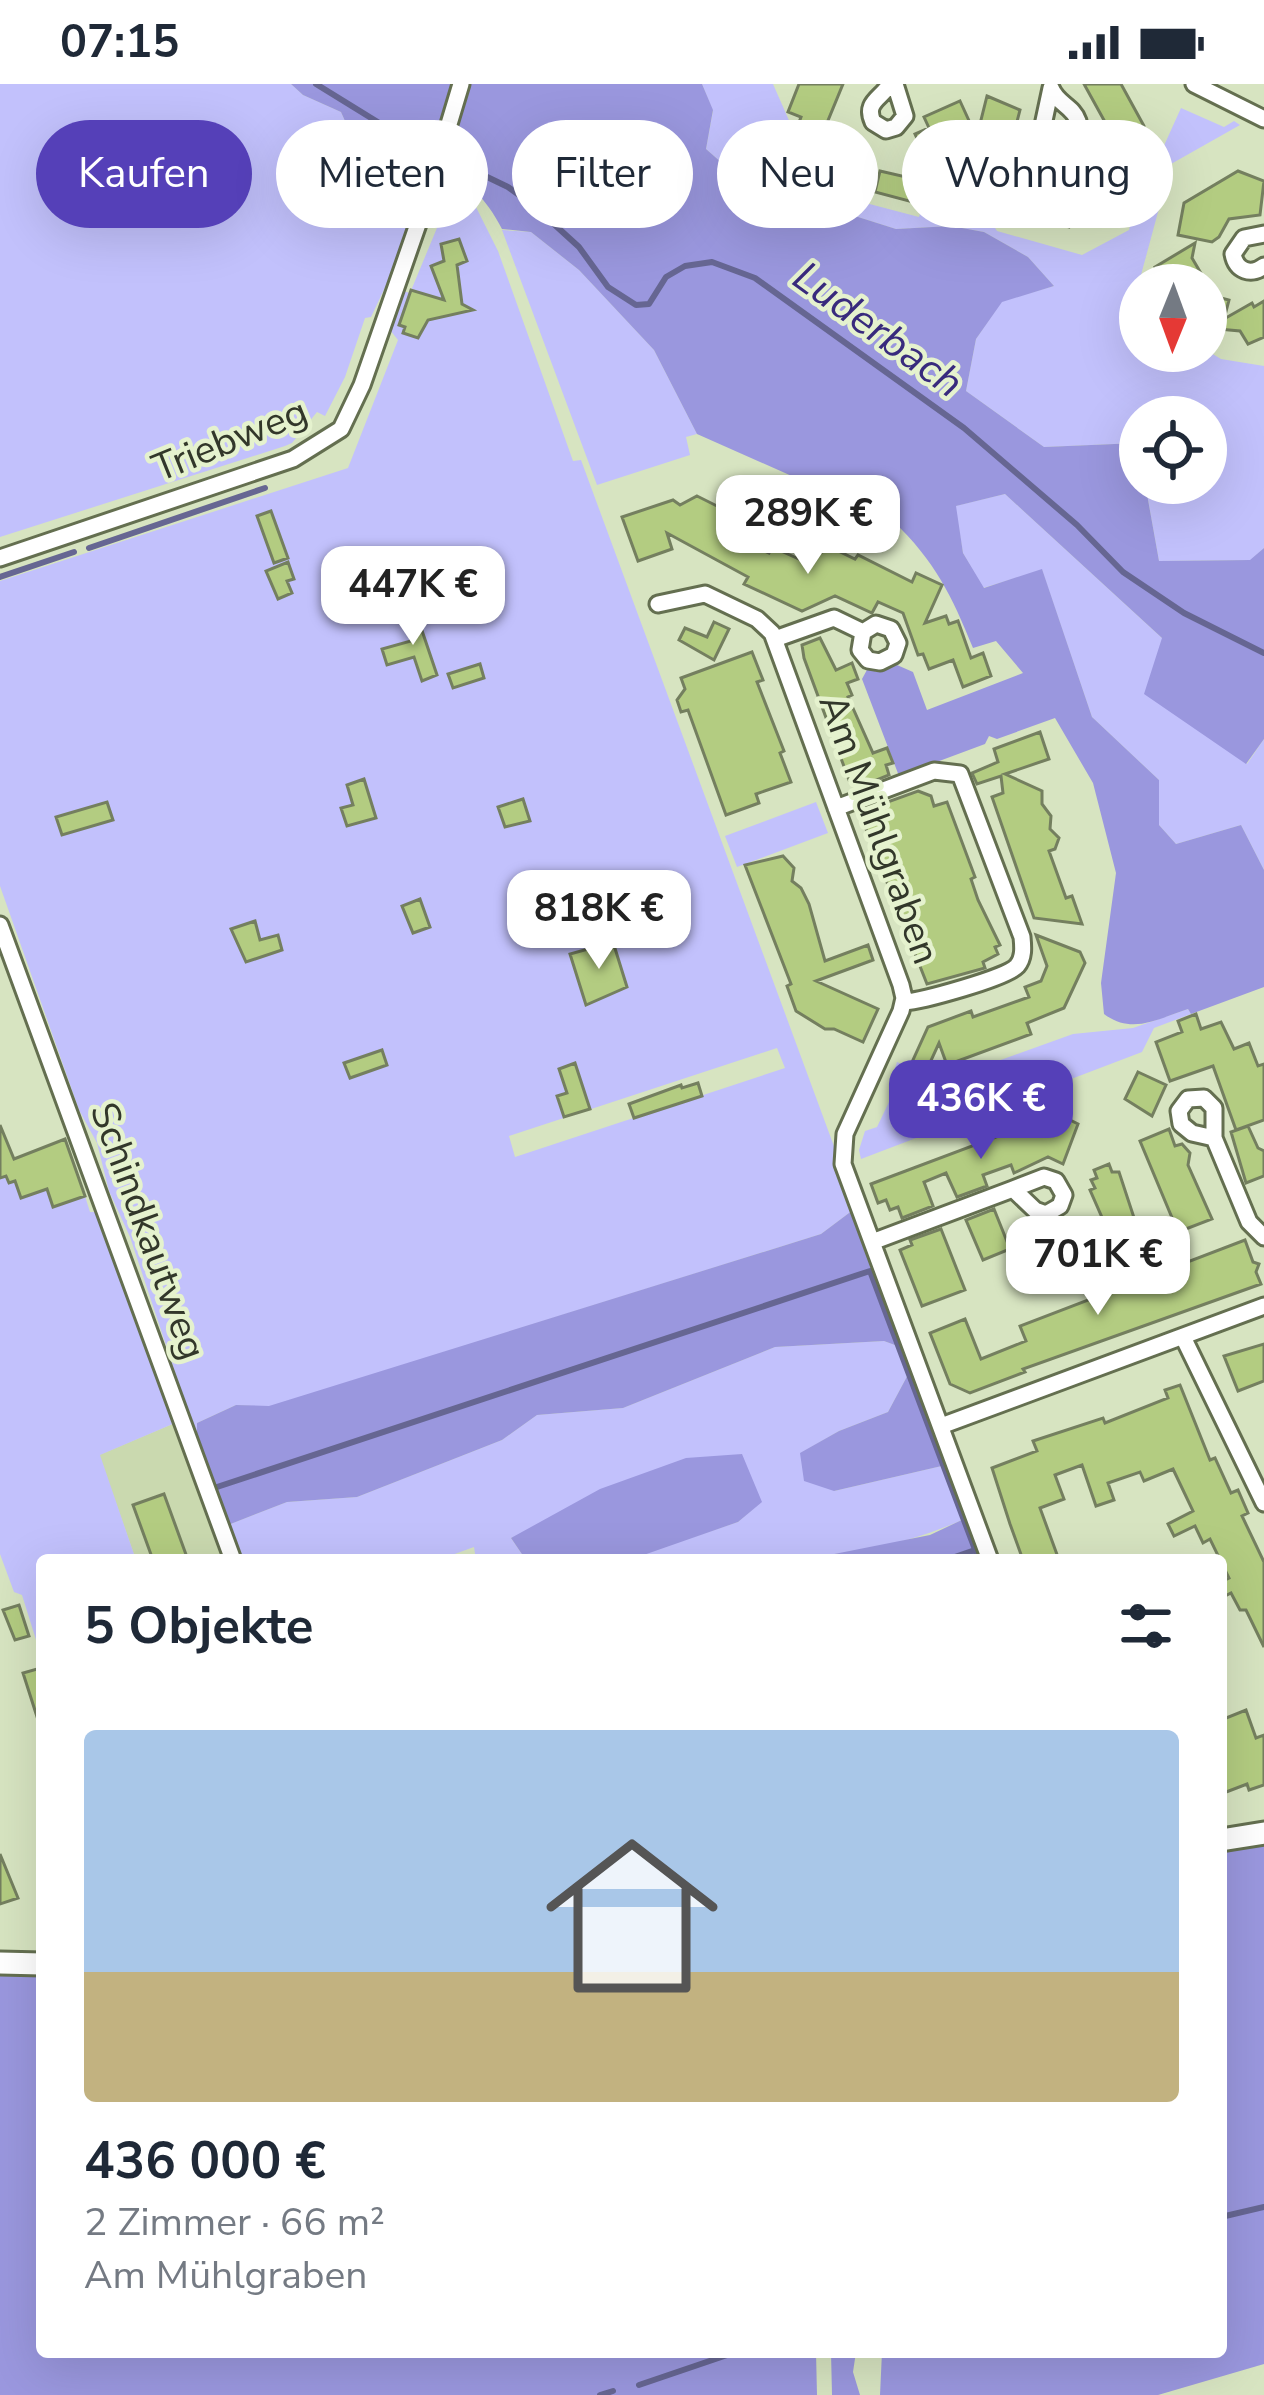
<!DOCTYPE html>
<html lang="de">
<meta charset="utf-8">
<style>
body{margin:0;font-family:"Nunito Sans",sans-serif;background:#f6f6f7;color:#1f2937;height:100vh;display:flex;flex-direction:column;font-size:45px;white-space:nowrap}
*{box-sizing:border-box;margin:0}
p{font-size:39px;color:#747a83}
.icon{flex:none;width:66px;height:66px;fill:none;stroke:currentColor;stroke-width:2;stroke-linecap:round;stroke-linejoin:round}
.map{position:relative;flex:1;overflow:hidden}
.sheet{position:absolute;left:36px;top:1470px;width:1191px;height:804px;display:flex;flex-direction:column;background:#fff;border-radius:12px;box-shadow:0 12px 48px #0002}
.sheet>*{flex:none}
.top-card{position:absolute;left:36px;top:36px;width:1194px;height:108px;display:flex;gap:24px}
.needle{width:78px;rotate:181deg}
.controls{position:absolute;left:1119px;top:180px;display:grid;gap:24px}
.controls a{display:grid;place-items:center;width:108px;height:108px;border-radius:50%;background:#fff;box-shadow:0 12px 48px #0002;font-size:60px}
.price{position:absolute;translate:-50% -102px;padding:0 27px;border-radius:24px;background:#fff;color:#222;font-size:39px;line-height:78px;filter:drop-shadow(0 3px 6px #0008)}
.price::after{content:'';position:absolute;left:50%;top:72px;width:36px;height:27px;margin-left:-18px;background:inherit;clip-path:polygon(0 0,100% 0,50% 100%)}
.price.on{background:#5540b8;color:#fff}
ul{padding:0;list-style:none}
li{display:grid;align-content:center;gap:24px;height:636px;padding:0 48px}
li span{display:grid;place-items:center;height:372px;border-radius:12px;color:#555}
li>.icon{margin-inline-start:auto}
span .icon{width:216px;height:216px;fill:#fffc;stroke-width:1}
li b{font-size:51px}
h2{display:flex;justify-content:space-between;align-items:center;height:144px;padding:0 48px;font-size:51px}
.tag{padding:0 42px;border-radius:54px;background:#fff;box-shadow:0 12px 48px #0002;font-size:42px;line-height:108px}
.tag.on{background:#5540b8;color:#fff}
.status{display:flex;justify-content:space-between;align-items:center;height:84px;padding:0 60px;background:#fff;direction:ltr}
.status svg{height:33px;fill:currentColor}
.map>svg:first-child{display:block}
</style>
<div class="status"><b>07:15</b><svg viewBox="0 0 49 12"><path d="M0 12V9h3v3zM5 12V6h3v6zM10 12V3h3v9zM15 12V0h3v12zM26 1h20v11H26zM47 4h2v5h-2z"/></svg></div>
<div class="map">
<svg width="1264" height="2311" viewBox="0 0 1264 2311">
<rect width="100%" height="100%" fill="#d7e4c1"/>
<path fill="#cad9af" d="M175,1339l50,137h-89l-37,-105z"/>
<path fill="#c2c1fc" fill-rule="evenodd" d="M0,0h291l12,11 38,17 12,27 -17,23 -9,5c19,30 54,34 87,41l-24,69 -19,40 -6,1 -20,59 -20,39 -8,-4 -25,31 -7,3 -285,91z
M702,0h71l47,107 99,26 11,-37 12,2 18,-9 37,58 85,24 47,-25 19,-72 14,-8 19,-42 43,19 10,-6 6,4 -69,39 -30,111 6,10h-7v66l66,-1 15,9 43,7v182l-13,12 -92,1 -14,-78h61v-66h-66v38l-3,-12 -93,4 -78,-56 10,-52 26,-38 52,-15 -26,-29 -44,-25 -33,-6 -55,3 -79,-25 -38,-28 -48,-5 -25,-22 7,-38z
M454,103l17,10 27,54 75,210 8,-1 254,689 -1,9 19,52 -32,24 -552,173 -33,-2 -39,18v15l-67,-201 -21,-46 -12,-48 -18,-33 -79,-224v-305l348,-113 50,-128 -8,-10 13,-39 7,2zM777,964l8,20 -270,89 -6,-21z
M502,146l29,2 48,38 75,80 43,84 -11,3 4,18 -93,30z
M1005,410l158,145 84,125 17,-25v131l-23,-45 -65,19 -17,-19v-45l-67,-63 -50,-147 -59,18 -20,-35 -8,-47z
M816,718l12,31 -91,34 -12,-31z
M1188,925l3,5 -37,14 -12,24 -281,107 -2,-9 6,-19 12,-4 23,-48 -7,-5 4,-12 45,19 131,-47 60,-6z
M0,1092h6l3,7 6,-2 6,17 26,-9 38,7 5,16h9l76,211 -75,32 36,105h-94v99l-20,-64 -8,-3 -14,-38z
M884,1257l19,7 8,21 -23,43 -49,19 -38,22 33,38 112,-26 20,53c-106,50 -227,42 -341,42l113,-38 23,-20 -20,-48 -230,84 15,22h-50l-2,-13 -36,13h-197l-13,-35 59,-23 70,-5 145,-57 35,-25 86,-7 152,-61z"/>
<path fill="#9a97de" d="M291,0h411l11,26 -7,39 25,22 48,5 38,28 79,25 55,-3 33,6 44,25 26,29 -52,16 -26,37 -10,52 78,56 94,-4 2,40h5l14,78 91,-1 14,-12v191l-18,25 -102,-70 18,-56 -157,-144 -49,12 7,47 21,35 58,-19 50,148 67,63v45l17,19 65,-19 23,45v117l-73,27 -3,-5c-31,10 -56,26 -84,5l-3,-31 15,-110 -23,-90 -38,-65 -58,21 -8,-3 -4,8 -86,32 -37,-97 6,-11 9,4 20,-7 16,7 14,38 96,-37 -27,-32 -23,7c-21,-52 -38,-87 -80,-127l-196,-87 -43,-84 -75,-80 -48,-38 -29,-3c-14,-28 -41,-59 -72,-67l-11,31c-33,8 -59,-9 -83,-31l17,-23 -12,-27 -38,-17z
M853,1126l50,138 -19,-7 -109,6 -152,61 -86,7 -35,25 -145,57 -70,5 -59,23 -31,-87v-15l39,-18 33,1 552,-172z
M911,1285l35,96 -112,26 -30,-10 -4,-28 39,-22 49,-19z
M742,1370l20,48 -24,20 -103,36 -109,2 -15,-22 89,-49 86,-31z
M966,1434l15,42h-177l126,-25z
M1264,1758v522l-106,31h-278l2,-43h339v-503z
M0,1888h42v380h774l1,43h-817z
M831,2268h25l-3,20 7,23h-28z"/>
<g fill="none" stroke-linecap="round" stroke-linejoin="round">
<path stroke="#666692" stroke-width="6" d="M316,0l107,66
M456,78l52,25 25,18 46,42 29,40 28,18 13,-1 17,-27 19,-11 27,-4 43,16 209,150 113,97 46,47 61,41 80,40
M89,464l176,-60
M0,493l74,-25
M217,1403l653,-216 109,289
M946,1476l29,-10
M1221,2133l43,-10
M639,2301l97,-33
M600,2311l13,-4"/>
</g>
<path fill="#b3cc81" stroke="#747f5f" stroke-width="3" d="M799,0h44l-21,51 -24,-10 3,-8 -13,-5z
M1084,0h37l23,42 -7,25 -37,-11 5,-18z
M987,12l33,14 -8,31 24,44 -33,19 -13,-23 14,-7 -20,-41 -7,3z
M960,17l16,35 -50,22 -11,-24 14,-6 -5,-11z
M839,57l11,24 -28,12 -11,-24z
M1107,68l16,29 -27,15 -16,-29z
M66,73l7,23 7,-2 3,6 12,-4 8,23 -40,8 -16,-49z
M880,87l35,8 -6,22 -34,-9z
M1238,87l26,10 -4,34 -31,4 -10,18 -7,5 -34,-7 6,-32z
M1049,99l32,9 -12,35 -29,-8z
M459,155l8,22 -10,4 5,39 11,6 -45,10 -10,18 -15,-5 2,-6 -6,-2 12,-35 33,10 -13,-34 13,-5 -3,-17z
M1195,159l-3,15 10,17 -17,10h-19l-11,-18z
M1206,210l23,6 -5,19 28,-16 2,4 10,-6v36l-16,7 -8,-13 -34,-3z
M697,412l24,12 -3,5 29,14 -6,13 28,13 3,-6 29,13 31,-12 23,11 3,-4 54,27 4,-9 26,12 -17,38 21,-7 3,8 9,-3 13,37 12,-5 8,23 -28,11 -10,-27 -24,9 -6,-15 -5,1 -15,-42 -25,-11 -6,11 -37,-17 -33,15 -58,-27 4,-7 -81,-44 5,16 -34,12 -16,-44 51,-17 7,5z
M271,427l17,47 -14,5 -17,-47z
M288,478l6,17 -7,2 5,12 -14,6 -12,-28z
M413,520l24,71 -15,6 -8,-24 -27,8 -5,-16 29,-8 -7,-35z
M714,538l15,7 -15,31 -35,-20 6,-12 22,9z
M820,554l16,32 16,-7 6,16 -11,4 5,12 -4,2 25,56 14,-5 6,15 -7,2 3,10 -27,11 -3,-9 -10,3 -45,-122 -2,-13z
M752,568l11,28 -6,2 27,69 -4,2 11,29 -35,12 3,9 -33,12 -38,-105 -7,2 -4,-12 8,-11 -4,-11z
M480,580l4,14 -31,10 -5,-14z
M1040,648l9,27 -44,15 37,17v13l9,12 -1,13 9,9 -4,11 -6,2 17,47 6,-2 10,28 -48,-6 -42,-121 11,-4 -2,-17 -24,8 -5,-11 26,-11 -4,-13z
M364,695l12,39 -29,8 -6,-18 12,-3 -6,-20z
M918,707l13,5 3,10 13,-4 28,75 -4,2 7,21 22,45 -5,2 3,7 -15,8 2,6 -58,16 -65,-165 9,-3 -3,-7z
M523,715l7,22 -25,6 -7,-20z
M107,718l6,18 -51,15 -6,-18z
M783,772l11,12 -2,13 9,7 8,16 16,57 43,-16 5,15 -57,21 62,28 -15,33 -29,-13h-9l-29,-18 -9,-25 4,-2 -46,-119z
M420,815l10,28 -17,6 -11,-27z
M255,837l5,19 18,-5 4,15 -36,12 -15,-33z
M1036,851l44,17 5,11 -21,45 -37,15 4,11 -84,31 -8,-22 -11,24 -15,-7 15,-33 43,-16 2,6 56,-20 -4,-10 16,-6 6,-15z
M613,858l14,45 -41,18 -16,-51z
M1196,930l5,15 20,-7 13,27 15,-6 9,23 6,-2v56l-28,10 -23,-64 -43,15 -14,-39 26,-10 -4,-11z
M382,966l5,15 -37,13 -6,-15z
M575,979l15,46 -26,8 -7,-21 10,-3 -8,-24z
M1138,988l28,13 -14,31 -27,-17z
M698,999l4,13 -68,22 -5,-14 52,-19 1,3z
M1050,1026l28,14 -15,40 -15,-7 -34,16 -3,-8 -28,10 4,11 -30,11 -11,-24 -22,9 9,24 -31,12 -4,-11 -8,3 -4,-10 -8,3 -7,-19 128,-48 -2,-5z
M0,1041l14,34 51,-20 20,57 -32,11 -6,-18 -26,9 -6,-17 -6,2 -3,-7 -6,2z
M1248,1042l10,22 6,3v25l-18,7 -15,-51z
M1169,1045l6,17 7,-2 8,9 -2,12 24,54 -34,13 -38,-91z
M1109,1080l3,8h7l23,70 -97,35 -5,-14 8,-3 -5,-15 35,-12 6,15 27,-10 -21,-48 5,-2 -4,-8 6,-2 -3,-8z
M994,1125l16,40 -27,11 -17,-40z
M941,1145l24,61 -43,16 -22,-56 12,-5 -2,-5z
M1245,1156l8,22 6,2 -3,8 5,12 -238,85 2,3 -55,21 -20,-9 -20,-51 35,-14 16,40 45,-18 -6,-15z
M1264,1260v37l-26,10 -14,-35z
M1180,1301l30,75 5,-2 16,35 7,-3 10,23 -6,3 22,46v85l-18,-37h-6l-9,-17 -10,5v-16l8,-4 -19,-39 -7,4 -8,-17 -21,10 -6,-12 25,-13 -20,-42 -29,12 -4,-9 -32,11 6,17 -18,6 -14,-41 -27,10 9,24 -24,9 19,52h-36l-13,-36 -18,-56 45,-17 -4,-10 70,-23 2,5 63,-25 -3,-8z
M164,1410l24,66h-35l-20,-55z
M19,1521l10,31 -14,4 -12,-30z
M37,1585l5,15 -3,39 -16,-50z
M1246,1626l10,28 8,-3v50l-15,5 -2,-6 -26,10v-74z
M0,1770l18,44 -18,6z"/>
<g fill="none" stroke-linecap="round" stroke-linejoin="round">
<defs>
<path id="street" d="M890,0c-9,15 -26,18 -17,38l13,8 10,-3 9,-11 -10,-32
M1194,0l70,35
M1051,4c6,16 22,18 27,33l-4,16 -10,6 -11,-1 -11,-12z
M1264,150l-20,4 -11,16c3,17 18,22 31,12
M0,474l293,-99 48,-30 21,-44 63,-181 36,-120
M658,520l47,-10 52,25 15,14 129,352 3,13 -3,13 -56,123 -2,30 147,396
M775,555l59,-21 29,14 13,-8 15,5 7,14 -4,12 -14,7 -12,-2 -8,-10 3,-18
M836,724l98,-37 26,3 62,163c1,10 2,21 -5,29 -11,12 -95,35 -113,36
M0,841l233,635
M1214,1054l-22,-5 -11,-9 -2,-13 9,-12 16,-1 10,10v30l35,84 15,15
M1044,1093l12,4 8,14 -4,11 -14,8 -11,-4 -22,-21z
M872,1158l141,-53
M1183,1253l81,166
M941,1342l323,-120"/>
<path id="secondary" d="M1221,1756l43,-7
M0,1879l42,1"/>
</defs>
<use href="#street" stroke="#646f50" stroke-width="21"/>
<use href="#secondary" stroke="#646f50" stroke-width="27"/>
<use href="#street" stroke="#fff" stroke-width="15"/>
<use href="#secondary" stroke="#fff" stroke-width="21"/>
</g>
<g text-anchor="middle" dominant-baseline="central" stroke-width="9" stroke-linejoin="round" paint-order="stroke">
<g font-size="39" fill="#32372a" stroke="#e5f2ce">
<text transform="translate(230 356) rotate(-22)">Triebweg</text>
<text transform="translate(879 745) rotate(70)">Am Mühlgraben</text>
<text transform="translate(148 1147) rotate(70)">Schindkautweg</text>
</g>
<g font-size="42" font-style="italic" fill="#382a7d" stroke="#e5f2ce">
<text transform="translate(878 246) rotate(36)">Luderbach</text>
</g>
</g>
</svg>
<div class="controls">
<a><svg class="needle" viewBox="-14 -14 28 28"><path d="M0-13l5 13h-10z" fill="#e53935"/><path d="M0 13l5-13h-10z" fill="#747a83"/></svg></a>
<a><svg class="icon" aria-label="locate" viewBox="0 0 24 24"><circle cx="12" cy="12" r="6"/><path d="M12 2v4M12 18v4M2 12h4M18 12h4"/></svg></a>
</div>
<b class="price" style="left:808px;top:493px">289K €</b>
<b class="price" style="left:413px;top:564px">447K €</b>
<b class="price" style="left:599px;top:888px">818K €</b>
<b class="price on" style="left:981px;top:1078px">436K €</b>
<b class="price" style="left:1098px;top:1234px">701K €</b>
<div class="top-card">
<a class="tag on">Kaufen</a>
<a class="tag">Mieten</a>
<a class="tag">Filter</a>
<a class="tag">Neu</a>
<a class="tag">Wohnung</a>
</div>
<section class="sheet">
<h2>5 Objekte<svg class="icon" aria-label="filters" viewBox="0 0 24 24"><path d="M4 7h16M4 17h16"/><circle cx="9" cy="7" r="2"/><circle cx="15" cy="17" r="2"/></svg></h2>
<ul>
<li><span style="background:linear-gradient(#a9c7e8 65%,#c2b280 0)"><svg class="icon" aria-label="home" viewBox="0 0 24 24"><path d="M3 11l9-7 9 7M6 9v11h12V9"/></svg></span><div><b>436 000 €</b><p>2 Zimmer · 66 m²</p><p>Am Mühlgraben</p></div></li>
</ul>
</section>
</div>
